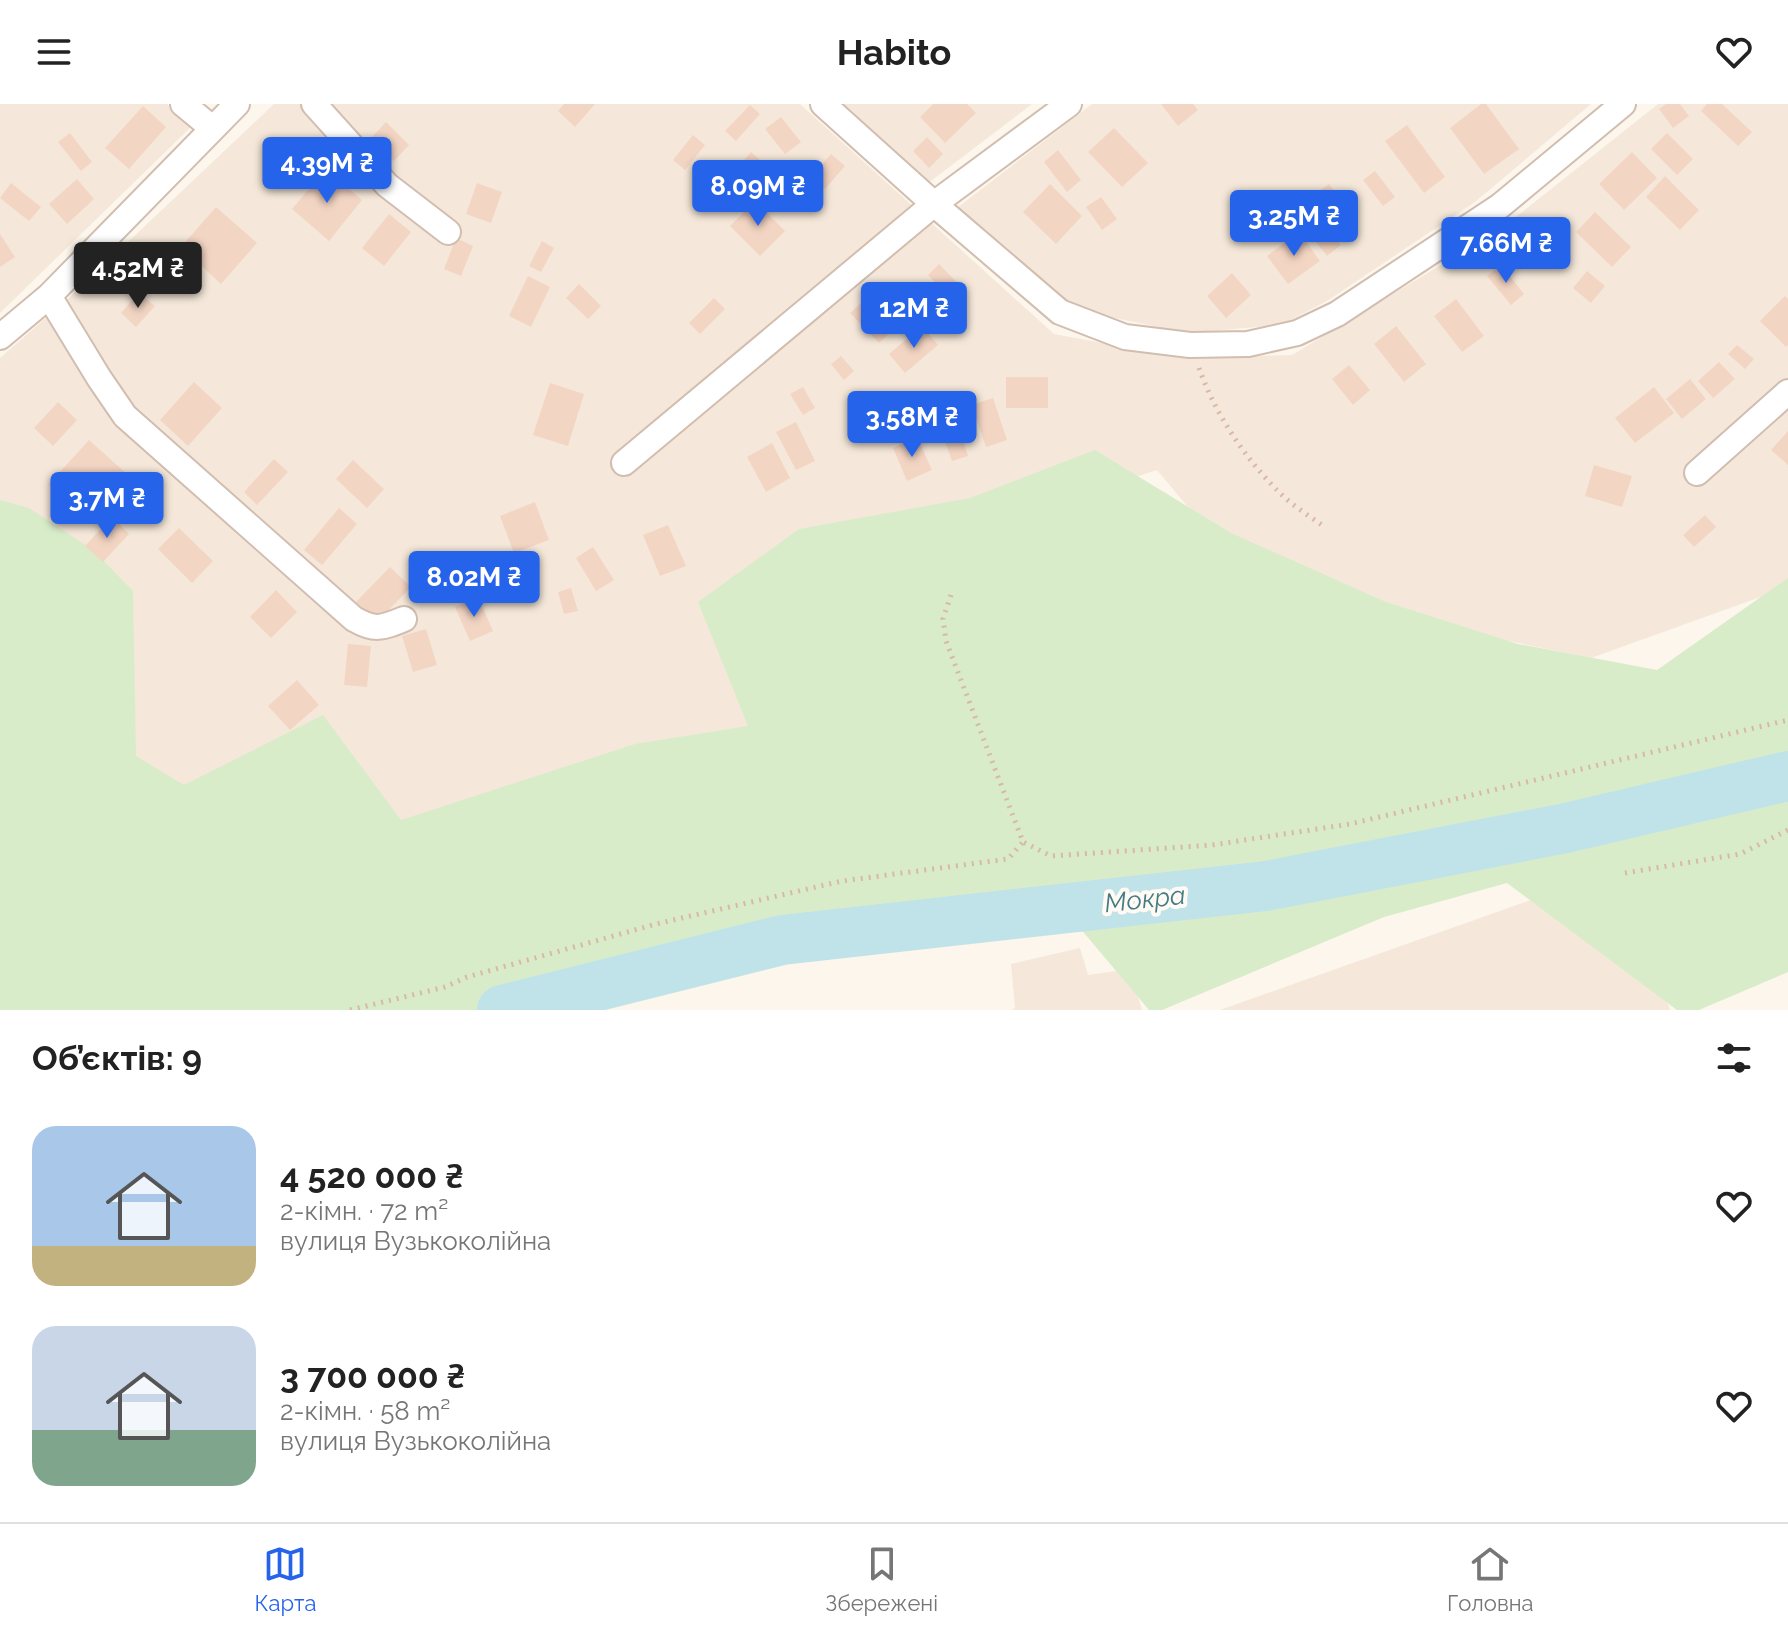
<!DOCTYPE html>
<html lang="uk">
<meta charset="utf-8">
<style>
body{margin:0;font-family:Raleway,sans-serif;background:#f6f6f6;color:#222;height:100vh;display:flex;flex-direction:column;font-size:30px;white-space:nowrap}
*{box-sizing:border-box;margin:0}
p{font-size:26px;color:#767676}
.icon{flex:none;width:44px;height:44px;fill:none;stroke:currentColor;stroke-width:2;stroke-linecap:round;stroke-linejoin:round}
.map{position:relative;height:906px;overflow:hidden}
.sheet{display:flex;flex-direction:column;background:#fff;flex:1}
.sheet>*{flex:none}
.price{position:absolute;translate:-50% -68px;padding:0 18px;border-radius:8px;background:#2563eb;color:#fff;font-size:26px;line-height:52px;filter:drop-shadow(0 2px 4px #0008)}
.price::after{content:'';position:absolute;left:50%;top:48px;width:24px;height:18px;margin-left:-12px;background:inherit;clip-path:polygon(0 0,100% 0,50% 100%)}
.price.selected{background:#222;color:#fff}
ul{padding:0;list-style:none}
li{display:flex;align-items:center;gap:24px;height:200px;padding:0 32px}
li span{display:grid;place-items:center;flex:none;width:224px;height:160px;border-radius:24px;color:#555}
li>.icon{margin-inline-start:auto}
span .icon{width:96px;height:96px;fill:#fffc;stroke-width:1}
li b{font-size:34px}
h2{display:flex;justify-content:space-between;align-items:center;height:96px;padding:0 32px;font-size:34px}
header{display:flex;justify-content:space-between;align-items:center;height:104px;padding:0 32px;background:#fff;font-size:36px;font-weight:700}
.menu{display:flex;justify-content:space-around;align-items:center;height:112px;border-top:2px solid #e0e0e0;background:#fff;font-size:22px;color:#767676}
.menu a{display:grid;justify-items:center;gap:4px}
.menu .selected{color:#2563eb}
.map>svg:first-child{display:block}
</style>
<header><svg class="icon" aria-label="menu" viewBox="0 0 24 24"><path d="M4 6h16M4 12h16M4 18h16"/></svg>Habito<svg class="icon" aria-label="heart" viewBox="0 0 24 24"><path d="M12 20l-8-8c-3-5 5-10 8-4 3-6 11-1 8 4z"/></svg></header>
<div class="map">
<svg width="1788" height="906" viewBox="0 0 1788 906">
<rect width="100%" height="100%" fill="#fdf6ec"/>
<path fill="#f5e8da" d="M0,0h167l26,21 -193,188z
M274,0h526l254,230 129,24 109,-3 210,-127 156,-124h130v483l-197,71 -155,-32 -213,-77 -66,-79 -96,32 13,79 -577,263 -334,-11 -163,-270v-205l73,-64z
M839,0h193l-105,80z
M1092,0h499l-116,98 -148,99 -46,24 -94,8 -115,-24 -115,-101z
M1545,791l102,44 23,71h-450z
M1080,844l8,27 42,-6 12,41h-130l3,-2 -4,-44z"/>
<path fill="#d8ecc9" d="M1095,346l136,83 155,69 132,42 139,26 131,-92v394l-89,38h-22l-170,-127 -123,34 -222,93h-13l-102,-121 -268,29 -174,92h-605v-510l29,8 64,42 40,41 3,165 48,29 139,-70 78,105 234,-76 113,-18 -50,-124 101,-73 171,-31z"/>
<g fill="none" stroke-linecap="round" stroke-linejoin="round">
<path stroke="#bfe3e8" stroke-width="50" d="M502,906l280,-70 484,-54 300,-58 222,-52"/>
</g>
<path fill="#f3d5c3" d="M564,0h31l-20,23 -17,-16z
M933,0h34l9,9 -31,30 -25,-26z
M1161,0h32l5,6 -20,16z
M1481,0h5l33,45 -35,25 -34,-46z
M1666,0h14l9,12 -16,12 -14,-19z
M1707,0h15l30,28 -14,14 -37,-35z
M750,1l10,9 -24,27 -11,-10z
M143,2l23,21 -37,42 -24,-21z
M781,13l20,25 -16,12 -20,-25z
M386,18l23,23 -15,16 -23,-23z
M1407,21l38,52 -21,16 -39,-52z
M1114,24l34,35 -26,24 -34,-35z
M70,29l22,29 -11,9 -23,-29z
M1667,29l26,26 -16,16 -26,-26z
M693,31l12,10 -20,25 -12,-10z
M927,33l16,17 -14,14 -16,-17z
M1058,46l23,30 -14,12 -23,-30z
M751,48l28,25 -14,16 -27,-26z
M1632,48l25,26 -33,32 -25,-26z
M831,50l14,12 -20,23 -14,-12z
M326,65l36,31 -33,41 -37,-32z
M1375,67l20,26 -12,9 -20,-26z
M1665,72l34,34 -19,20 -34,-33z
M77,75l17,20 -27,25 -18,-20z
M11,79l30,24 -12,14 -29,-23z
M477,79l25,9 -11,31 -25,-9z
M1050,80l32,32 -26,28 -33,-32z
M1329,80l12,16 -12,8 -11,-16z
M1101,93l16,22 -15,11 -16,-23z
M755,97l30,30 -25,25 -30,-30z
M1278,101l16,20 -12,10 -17,-20z
M216,103l41,36 -36,41 -40,-37z
M1595,108l36,35 -19,20 -36,-35z
M389,110l22,18 -27,34 -22,-18z
M1322,118l19,23 -14,11 -18,-23z
M1299,128l21,29 -32,23 -21,-28z
M0,130l15,23 -15,10z
M456,134l17,8 -12,30 -17,-7z
M542,137l12,7 -13,24 -12,-6z
M939,160l28,29 -12,11 -27,-29z
M1501,161l23,29 -13,11 -24,-29z
M1587,167l18,15 -14,17 -18,-15z
M1232,169l19,22 -25,23 -19,-22z
M528,172l22,11 -19,40 -22,-11z
M917,177l30,31 -11,11 -31,-30z
M579,180l22,22 -13,13 -22,-21z
M139,189l16,13 -19,21 -15,-14z
M1785,192l3,3v46l-2,2 -26,-26z
M714,194l11,11 -25,25 -11,-11z
M867,194l28,30 -16,15 -29,-30z
M1456,195l28,37 -22,16 -28,-36z
M922,222l16,19 -33,28 -16,-19z
M1396,222l30,38 -22,18 -30,-38z
M1737,241l17,14 -9,10 -17,-15z
M841,252l13,15 -10,9 -13,-16z
M1719,258l16,17 -22,19 -15,-17z
M1349,261l21,25 -17,15 -21,-26z
M1006,273h42v31h-42z
M1690,275l16,20 -24,20 -16,-20z
M194,278l28,26 -34,38 -28,-26z
M550,279l34,11 -16,52 -35,-11z
M803,283l12,21 -12,7 -13,-21z
M1654,283l20,26 -39,30 -20,-25z
M993,294l14,42 -21,7 -14,-42z
M58,298l19,18 -24,26 -19,-18z
M956,315l12,37 -16,5 -13,-36z
M796,318l19,39 -19,9 -20,-38z
M1788,327v34l-17,-15z
M917,333l15,33 -25,11 -14,-33z
M89,336l39,35 -41,45 -38,-36z
M772,339l18,35 -24,14 -19,-35z
M274,355l14,13 -31,33 -13,-13z
M353,356l31,29 -17,19 -31,-29z
M1594,361l38,11 -10,31 -37,-11z
M535,398l14,38 -35,13 -14,-37z
M339,404l18,16 -35,41 -18,-15z
M1705,411l11,12 -22,20 -11,-12z
M112,413l17,17 -26,28 -18,-16z
M668,421l18,41 -26,10 -17,-41z
M179,424l34,33 -21,22 -34,-34z
M593,443l21,33 -18,11 -20,-33z
M390,463l21,20 -34,35 -21,-20z
M571,484l7,23 -14,3 -6,-22z
M276,486l21,22 -26,26 -21,-21z
M478,493l15,34 -23,10 -15,-34z
M426,525l11,36 -24,7 -11,-36z
M348,540l23,2 -4,41 -23,-2z
M297,576l22,25 -29,25 -22,-24z"/>
<g fill="none" stroke-linecap="round" stroke-linejoin="round">
<defs>
<path id="minor" d="M183,0l29,24
M314,0l73,81 61,47
M823,0l111,100 126,108 65,25 65,8 58,-1 49,-11 40,-19 163,-108 123,-102
M49,192l50,82 26,38 229,203c21,12 28,9 50,0
M0,233l49,-41 188,-192
M624,359l310,-259 135,-100
M1697,369l91,-81"/>
</defs>
<use href="#minor" stroke="#d1beb0" stroke-width="28"/>
<path stroke="#d9b8a5" stroke-width="5" stroke-dasharray="2 6" stroke-linecap="butt" d="M1199,264c16,46 47,92 82,126 13,13 30,23 45,34
M951,491l-8,24 3,22 77,201 28,14 161,-11 138,-21 438,-104
M1625,769l115,-19 48,-24
M350,906l95,-23 22,-10 189,-53 186,-43 166,-22 15,-17"/>
<use href="#minor" stroke="#fff" stroke-width="24"/>
</g>
<g text-anchor="middle" dominant-baseline="central" stroke-width="8" stroke-linejoin="round" paint-order="stroke">
<g font-size="26" font-style="italic" fill="#437c86" stroke="#fffaf3">
<text transform="translate(1145 795) rotate(-6)">Мокра</text>
</g>
</g>
</svg>
<b class="price" style="left:327px;top:101px">4.39M ₴</b>
<b class="price" style="left:758px;top:124px">8.09M ₴</b>
<b class="price" style="left:1294px;top:154px">3.25M ₴</b>
<b class="price" style="left:1506px;top:181px">7.66M ₴</b>
<b class="price selected" style="left:138px;top:206px">4.52M ₴</b>
<b class="price" style="left:914px;top:246px">12M ₴</b>
<b class="price" style="left:912px;top:355px">3.58M ₴</b>
<b class="price" style="left:107px;top:436px">3.7M ₴</b>
<b class="price" style="left:474px;top:515px">8.02M ₴</b>
</div>
<section class="sheet">
<h2>Об’єктів: 9<svg class="icon" aria-label="filters" viewBox="0 0 24 24"><path d="M4 7h16M4 17h16"/><circle cx="9" cy="7" r="2"/><circle cx="15" cy="17" r="2"/></svg></h2>
<ul>
<li><span style="background:linear-gradient(#a9c7e8 75%,#c2b280 0)"><svg class="icon" aria-label="home" viewBox="0 0 24 24"><path d="M3 11l9-7 9 7M6 9v11h12V9"/></svg></span><div><b>4 520 000 ₴</b><p>2-кімн. · 72 m²</p><p>вулиця Вузькоколійна</p></div><svg class="icon" aria-label="heart" viewBox="0 0 24 24"><path d="M12 20l-8-8c-3-5 5-10 8-4 3-6 11-1 8 4z"/></svg></li>
<li><span style="background:linear-gradient(#c9d6e8 65%,#7fa58c 0)"><svg class="icon" aria-label="home" viewBox="0 0 24 24"><path d="M3 11l9-7 9 7M6 9v11h12V9"/></svg></span><div><b>3 700 000 ₴</b><p>2-кімн. · 58 m²</p><p>вулиця Вузькоколійна</p></div><svg class="icon" aria-label="heart" viewBox="0 0 24 24"><path d="M12 20l-8-8c-3-5 5-10 8-4 3-6 11-1 8 4z"/></svg></li>
</ul>
</section>
<nav class="menu">
<a class="selected"><svg class="icon" aria-label="map" viewBox="0 0 24 24"><path d="M3 6l6-2 6 2 6-2v14l-6 2-6-2-6 2zM9 4v14M15 6v14"/></svg>Карта</a>
<a><svg class="icon" aria-label="saved" viewBox="0 0 24 24"><path d="M7 4h10v16l-5-4-5 4z"/></svg>Збережені</a>
<a><svg class="icon" aria-label="home" viewBox="0 0 24 24"><path d="M3 11l9-7 9 7M6 9v11h12V9"/></svg>Головна</a>
</nav>
